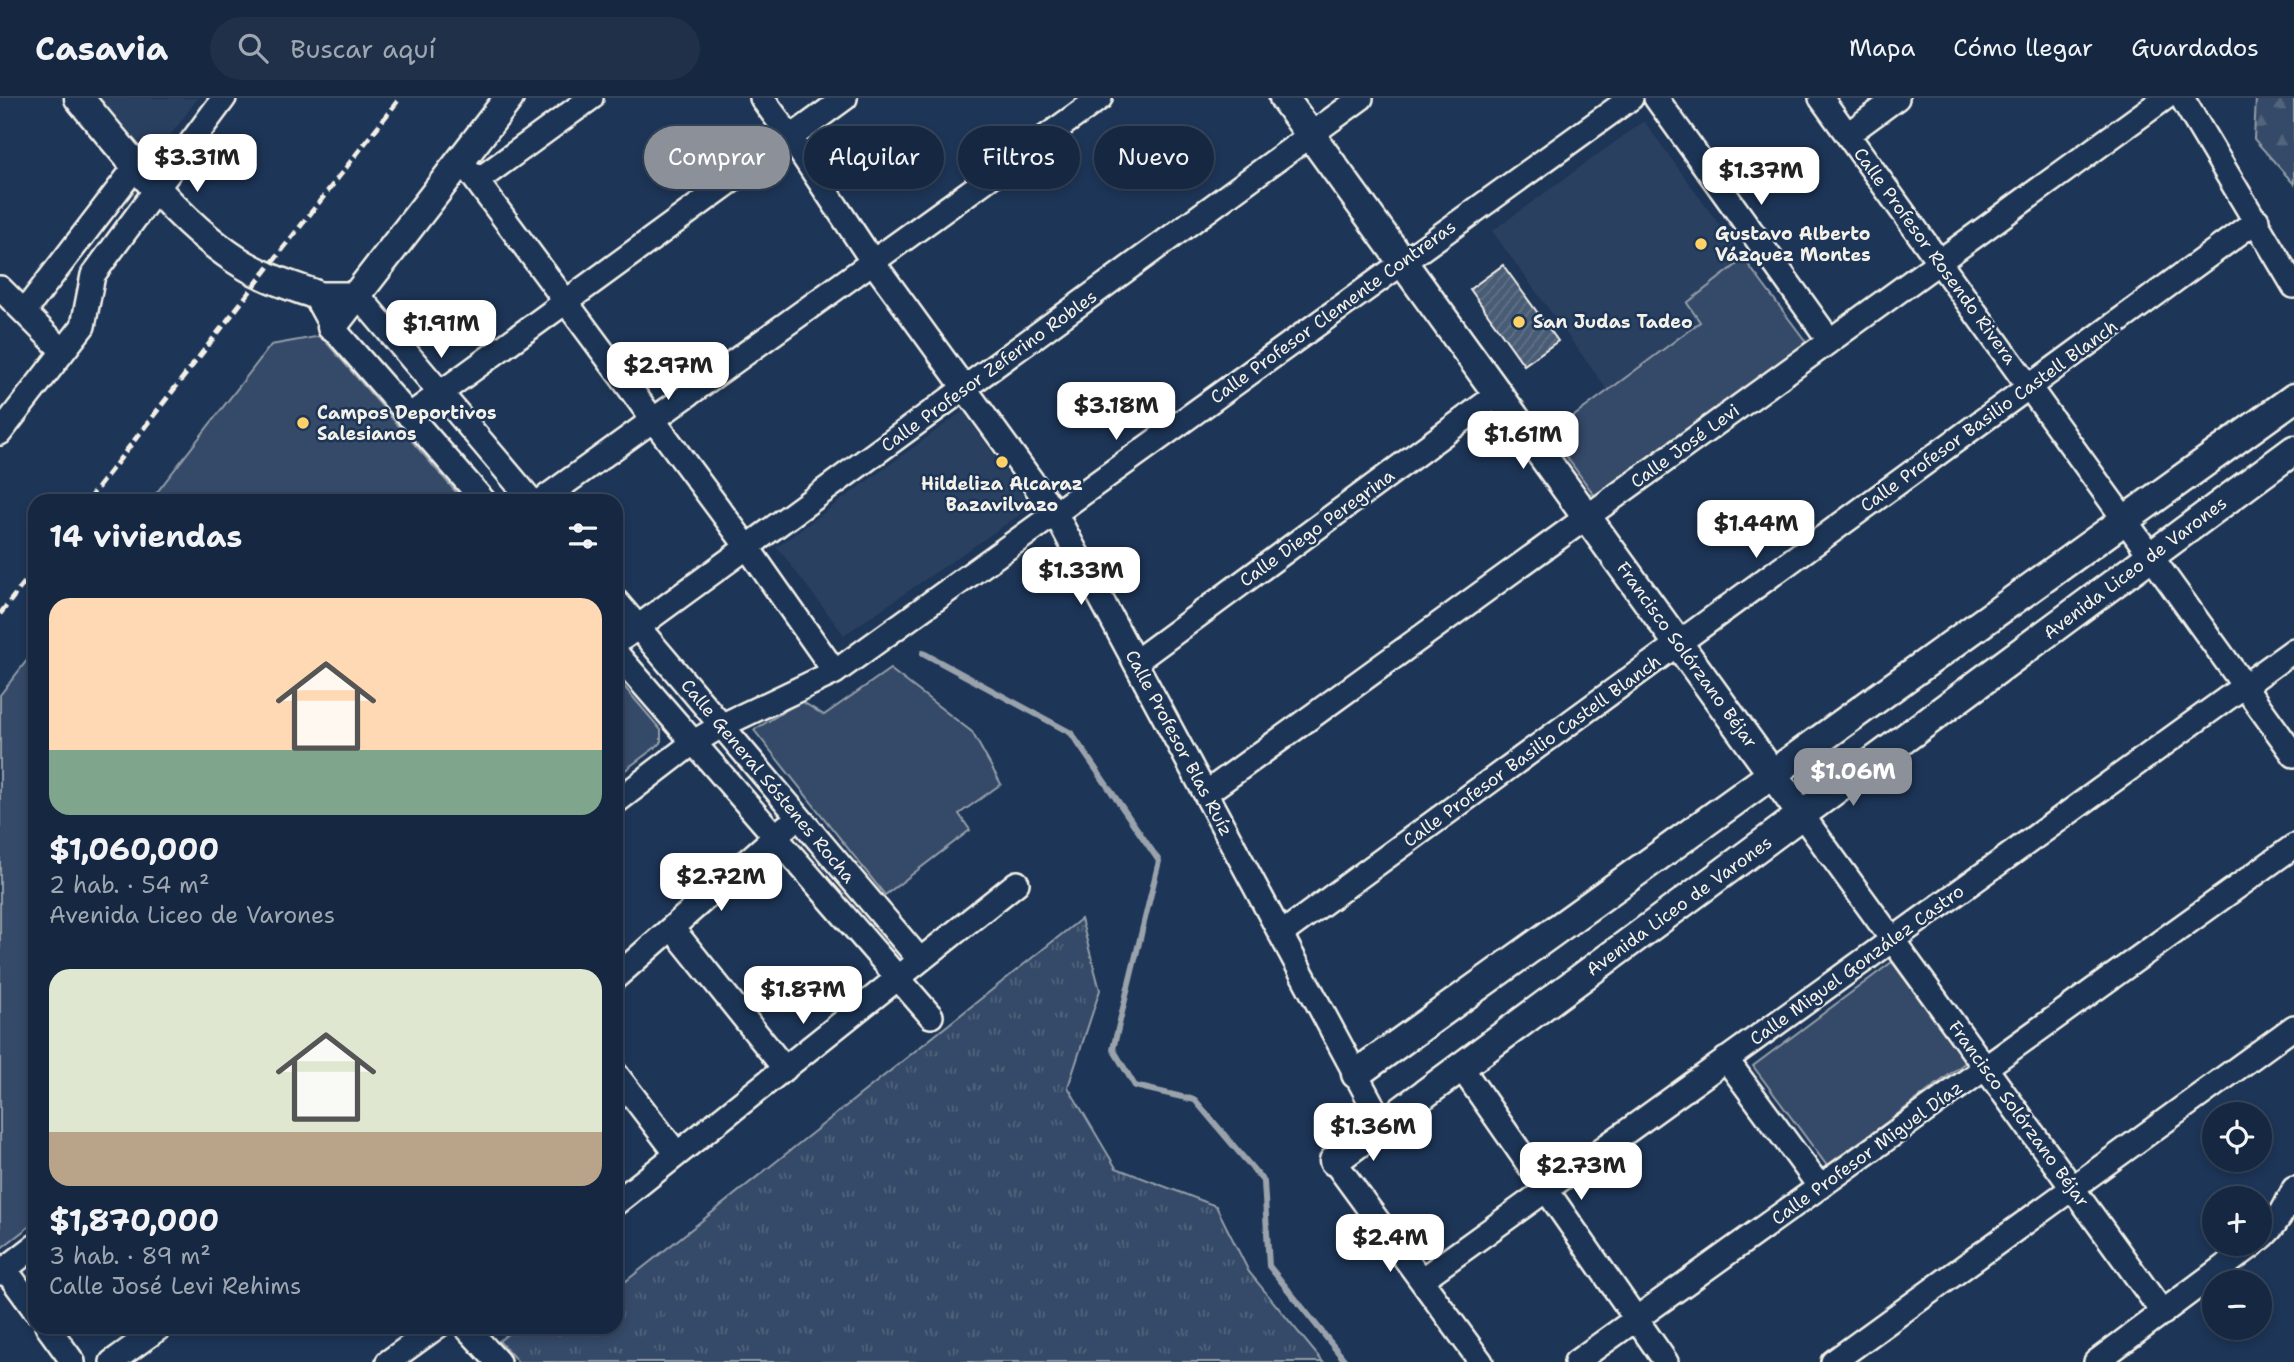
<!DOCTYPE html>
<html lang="es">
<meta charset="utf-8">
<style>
body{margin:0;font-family:"Shantell Sans",sans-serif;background:#1f3048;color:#f1f3f6;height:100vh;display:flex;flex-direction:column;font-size:26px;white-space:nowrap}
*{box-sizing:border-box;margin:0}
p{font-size:23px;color:#9ea6b1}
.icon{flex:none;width:38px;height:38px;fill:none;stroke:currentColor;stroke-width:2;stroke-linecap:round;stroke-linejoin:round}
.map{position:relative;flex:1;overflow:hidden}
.details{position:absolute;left:28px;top:396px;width:595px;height:840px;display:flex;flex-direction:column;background:#162841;border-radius:21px;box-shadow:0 4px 10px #0003,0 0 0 2px #35445a}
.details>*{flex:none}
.guide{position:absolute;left:644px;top:28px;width:665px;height:63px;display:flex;gap:14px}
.tools{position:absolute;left:2202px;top:1004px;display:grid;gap:14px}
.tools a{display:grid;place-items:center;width:70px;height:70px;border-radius:50%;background:#162841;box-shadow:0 4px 10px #0003,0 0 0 2px #35445a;font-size:35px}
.price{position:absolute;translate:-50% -60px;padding:0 16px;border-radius:14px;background:#fff;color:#222;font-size:23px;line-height:46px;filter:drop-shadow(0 2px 4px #0008)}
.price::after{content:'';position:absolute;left:50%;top:42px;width:21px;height:16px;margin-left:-10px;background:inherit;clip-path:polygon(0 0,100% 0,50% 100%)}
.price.selected{background:#8c9099;color:#fff}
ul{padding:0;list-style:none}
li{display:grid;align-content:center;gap:14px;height:371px;padding:0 21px}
li span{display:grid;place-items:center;height:217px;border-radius:21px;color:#555}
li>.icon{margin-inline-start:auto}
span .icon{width:126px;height:126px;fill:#fffc;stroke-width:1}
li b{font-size:30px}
h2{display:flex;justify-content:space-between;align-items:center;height:84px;padding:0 21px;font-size:30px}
.pill{padding:0 24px;border-radius:32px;background:#162841;box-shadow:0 4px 10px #0003,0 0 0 2px #35445a;font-size:24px;line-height:63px}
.pill.selected{background:#8c9099;color:#fff}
header{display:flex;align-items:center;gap:42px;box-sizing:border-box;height:98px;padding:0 35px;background:#162841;border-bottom:2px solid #35445a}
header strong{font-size:33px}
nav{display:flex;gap:38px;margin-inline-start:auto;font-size:24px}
.search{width:490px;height:63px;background:#1f3048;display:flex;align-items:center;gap:18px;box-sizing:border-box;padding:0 24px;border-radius:38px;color:#9ea6b1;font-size:26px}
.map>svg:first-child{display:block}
</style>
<header>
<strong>Casavia</strong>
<div class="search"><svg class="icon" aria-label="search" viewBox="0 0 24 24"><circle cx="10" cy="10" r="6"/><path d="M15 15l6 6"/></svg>Buscar aquí</div>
<nav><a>Mapa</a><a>Cómo llegar</a><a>Guardados</a></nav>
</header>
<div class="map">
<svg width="2294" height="1264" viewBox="0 0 2294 1264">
<defs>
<pattern id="grass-tufts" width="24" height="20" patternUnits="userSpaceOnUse" patternTransform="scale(1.75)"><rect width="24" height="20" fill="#354a67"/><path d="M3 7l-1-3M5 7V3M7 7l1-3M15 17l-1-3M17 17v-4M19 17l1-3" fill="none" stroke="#53657d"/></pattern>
<pattern id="forest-firs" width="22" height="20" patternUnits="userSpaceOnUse" patternTransform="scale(1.75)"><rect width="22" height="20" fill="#354a67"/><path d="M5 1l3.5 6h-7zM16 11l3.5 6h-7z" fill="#53657d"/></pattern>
<pattern id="building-hatch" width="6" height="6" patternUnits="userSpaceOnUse" patternTransform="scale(1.75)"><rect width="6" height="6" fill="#485b74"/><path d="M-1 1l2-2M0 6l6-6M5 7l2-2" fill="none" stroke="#637388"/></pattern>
</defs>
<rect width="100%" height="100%" fill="#1d3557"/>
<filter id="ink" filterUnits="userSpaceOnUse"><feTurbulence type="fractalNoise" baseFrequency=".0143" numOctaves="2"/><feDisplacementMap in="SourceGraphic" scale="14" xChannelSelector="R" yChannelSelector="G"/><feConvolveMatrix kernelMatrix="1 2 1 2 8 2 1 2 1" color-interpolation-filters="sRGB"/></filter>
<g filter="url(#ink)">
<path fill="#2a4060" d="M100,0h98l-46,62z
M1644,23l100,138 -57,44 14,19 -93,69 -116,-160z
M963,313l68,96 -187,128 -67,-88z"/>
<path fill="url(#grass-tufts)" stroke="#949ea8" stroke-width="2" d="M1081,821l19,71 -32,97 48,81 100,38 33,66 74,90h-805l-19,-21 17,-14h36l7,7 10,-7 47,-1v-37z"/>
<path fill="url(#forest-firs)" stroke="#949ea8" stroke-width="2" d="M2256,0h38v86l-40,-45z"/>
<path fill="#354a67" stroke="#949ea8" stroke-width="2" d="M1744,161l63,84 -57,43 -155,110 -45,-62 150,-112 -13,-19z
M321,238l142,164h-312l120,-155z
M35,552v572l-35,27v-554z
M890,571l82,63 29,52 -42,30 11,16 -85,65 -131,-165 47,-29 23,14z
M616,579l45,53v13l-45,34z
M1892,864l74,100 -138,105 -75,-101z"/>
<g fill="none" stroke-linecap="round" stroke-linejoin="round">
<path stroke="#9aa2ab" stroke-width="6" d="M923,555l148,80 88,128 -46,188 22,37 60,14 69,82 5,84 77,96"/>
</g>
<path fill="url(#building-hatch)" stroke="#f4f1e8" stroke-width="2" d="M1503,167l55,76 -34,24 -54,-76z"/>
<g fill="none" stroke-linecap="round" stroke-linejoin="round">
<defs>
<path id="minor" d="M762,0l29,40 82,124 182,251 328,612
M1656,0l174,243
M1821,0l473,657
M2182,0l112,188
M1848,36l49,-36
M461,62l287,388 87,124
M477,83l114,-83
M0,190l63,63
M24,214l113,-147
M409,318l436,-318
M0,335l83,-107 10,-51 131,-177
M483,402l-151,-173 -18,-33h43l174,206
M542,402l558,-402
M616,503l304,359
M616,545l745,-545
M616,555l315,363
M1135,564l363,-268
M1206,695l959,-695
M616,704l78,-60 27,-16 114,-54 796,-574
M1802,717l361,498
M672,830l113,141
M1281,836l976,-714
M616,879l171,-151
M1726,961l94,128
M1461,969l205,295
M616,976l61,80
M1334,1063l147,201
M616,1105l401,-320
M2259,1142c17,-13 26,-32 35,-51
M5,1171l30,41
M0,1175l35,-27
M1421,1182l873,-630
M47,1228l26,36
M465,1228l33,36
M112,1264l50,-36
M388,1264l50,-36
M1576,1264l718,-516
M1833,1264l461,-335
M2096,1264l158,-118"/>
<path id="tertiary" d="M79,0c49,58 115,146 185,177 16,8 34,13 50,19
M1284,0l518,717
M332,229l177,-229
M1356,976l938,-676
M1334,1063l960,-711"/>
</defs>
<use href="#minor" stroke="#f4f1e8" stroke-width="28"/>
<use href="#tertiary" stroke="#f4f1e8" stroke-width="33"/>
<use href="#minor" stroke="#1d3557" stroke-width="23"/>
<use href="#tertiary" stroke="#1d3557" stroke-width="28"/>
<path stroke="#f4f1e8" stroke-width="5" stroke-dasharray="10 5" stroke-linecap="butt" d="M88,402l312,-402
M0,516l35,-45"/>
</g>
</g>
<g fill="#ffd166" stroke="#1d3557" stroke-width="2.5">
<circle cx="1701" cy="146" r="7"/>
<circle cx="1519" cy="224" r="7"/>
<circle cx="303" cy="325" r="7"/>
<circle cx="1002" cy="364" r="7"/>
</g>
<g text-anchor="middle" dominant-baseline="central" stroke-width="5" stroke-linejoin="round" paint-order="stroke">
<g font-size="18" font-weight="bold" fill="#f4f1e8" stroke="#1d3557" text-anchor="start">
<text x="1715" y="136">Gustavo Alberto<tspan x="1715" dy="21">Vázquez Montes</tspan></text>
<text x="1533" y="224">San Judas Tadeo</text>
<text x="317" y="315">Campos Deportivos<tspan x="317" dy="21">Salesianos</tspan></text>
<text x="1002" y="386" text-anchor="middle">Hildeliza Alcaraz<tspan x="1002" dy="21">Bazavilvazo</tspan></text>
</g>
<g font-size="18" fill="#f4f1e8" stroke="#1d3557">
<text transform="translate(1935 158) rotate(54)">Calle Profesor Rosendo Rivera</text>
<text transform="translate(1333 214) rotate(-36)">Calle Profesor Clemente Contreras</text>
<text transform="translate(989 273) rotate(-36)">Calle Profesor Zeferino Robles</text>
<text transform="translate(1989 318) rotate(-36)">Calle Profesor Basilio Castell Blanch</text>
<text transform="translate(1685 348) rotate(-36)">Calle José Levi</text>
<text transform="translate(1317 430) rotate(-36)">Calle Diego Peregrina</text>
<text transform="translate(2135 470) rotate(-37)">Avenida Liceo de Varones</text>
<text transform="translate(1687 557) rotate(54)">Francisco Solórzano Béjar</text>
<text transform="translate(1179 645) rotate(62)">Calle Profesor Blas Ruíz</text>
<text transform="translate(1532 653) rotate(-36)">Calle Profesor Basilio Castell Blanch</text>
<text transform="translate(768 683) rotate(50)">Calle General Sóstenes Rocha</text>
<text transform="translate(1679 808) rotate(-36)">Avenida Liceo de Varones</text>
<text transform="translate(1857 867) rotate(-36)">Calle Miguel González Castro</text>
<text transform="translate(2019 1016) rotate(54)">Francisco Solórzano Béjar</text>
<text transform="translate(1867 1055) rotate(-36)">Calle Profesor Miguel Díaz</text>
</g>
</g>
</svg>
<div class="tools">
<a><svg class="icon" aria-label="locate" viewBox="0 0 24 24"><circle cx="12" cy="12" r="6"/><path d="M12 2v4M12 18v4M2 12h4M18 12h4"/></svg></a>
<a>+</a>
<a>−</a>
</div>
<b class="price" style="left:197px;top:96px">$3.31M</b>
<b class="price" style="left:1761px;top:109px">$1.37M</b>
<b class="price" style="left:441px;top:262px">$1.91M</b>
<b class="price" style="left:668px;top:304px">$2.97M</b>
<b class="price" style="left:1116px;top:344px">$3.18M</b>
<b class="price" style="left:1523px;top:373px">$1.61M</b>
<b class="price" style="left:1756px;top:462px">$1.44M</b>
<b class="price" style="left:1081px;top:509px">$1.33M</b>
<b class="price selected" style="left:1853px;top:710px">$1.06M</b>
<b class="price" style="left:721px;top:815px">$2.72M</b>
<b class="price" style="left:803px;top:928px">$1.87M</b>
<b class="price" style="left:1373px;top:1065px">$1.36M</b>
<b class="price" style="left:1581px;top:1104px">$2.73M</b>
<b class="price" style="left:1390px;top:1176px">$2.4M</b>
<div class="guide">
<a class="pill selected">Comprar</a>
<a class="pill">Alquilar</a>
<a class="pill">Filtros</a>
<a class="pill">Nuevo</a>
</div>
<section class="details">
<h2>14 viviendas<svg class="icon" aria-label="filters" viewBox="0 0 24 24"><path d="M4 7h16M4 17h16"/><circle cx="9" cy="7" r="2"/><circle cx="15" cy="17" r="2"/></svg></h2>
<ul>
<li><span style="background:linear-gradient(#ffd9b3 70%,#7fa58c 0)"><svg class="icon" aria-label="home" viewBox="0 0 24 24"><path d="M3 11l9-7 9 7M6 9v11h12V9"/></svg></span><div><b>$1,060,000</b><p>2 hab. · 54 m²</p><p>Avenida Liceo de Varones</p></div></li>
<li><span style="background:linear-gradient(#dfe7d0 75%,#b9a48a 0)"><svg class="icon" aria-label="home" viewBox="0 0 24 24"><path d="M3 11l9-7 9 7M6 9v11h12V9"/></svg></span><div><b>$1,870,000</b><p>3 hab. · 89 m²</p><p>Calle José Levi Rehims</p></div></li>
</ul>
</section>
</div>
